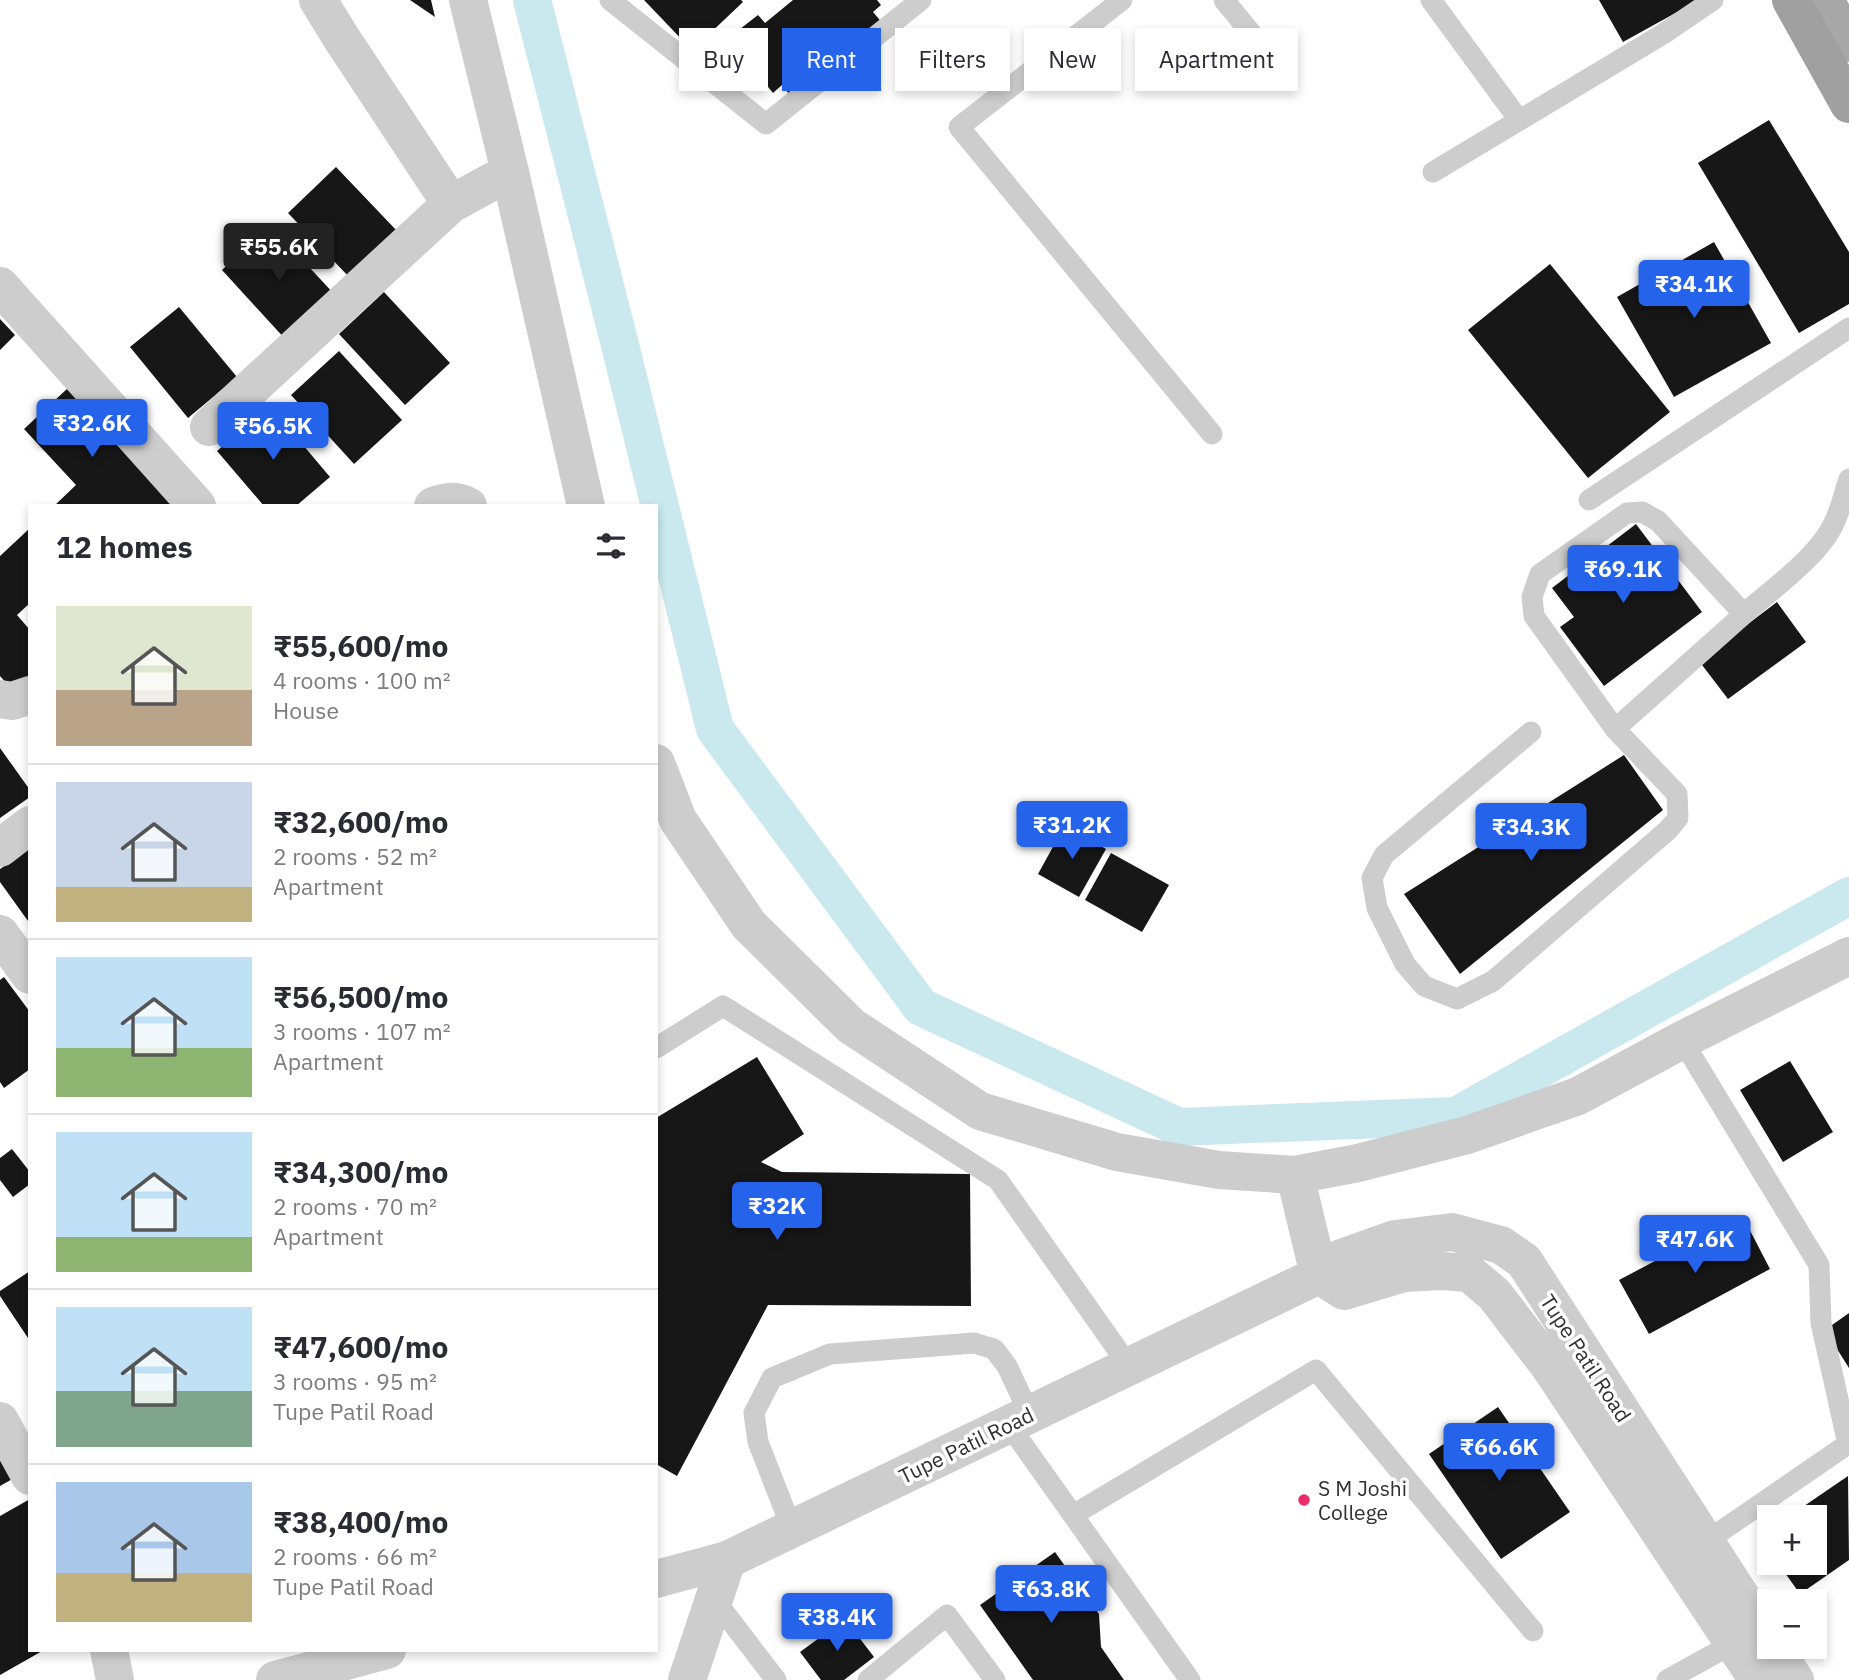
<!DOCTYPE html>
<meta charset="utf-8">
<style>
body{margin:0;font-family:"IBM Plex Sans",sans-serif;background:#f2f2f3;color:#2b2b33;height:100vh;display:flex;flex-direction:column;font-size:26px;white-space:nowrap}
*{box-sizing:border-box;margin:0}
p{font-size:23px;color:#7c7c81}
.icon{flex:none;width:38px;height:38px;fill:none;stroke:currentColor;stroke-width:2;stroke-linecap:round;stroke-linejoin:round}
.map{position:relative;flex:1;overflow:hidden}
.details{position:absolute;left:28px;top:504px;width:630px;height:1148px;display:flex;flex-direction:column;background:#fff;border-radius:0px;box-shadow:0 4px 10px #0003}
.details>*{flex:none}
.guide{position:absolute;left:679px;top:28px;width:665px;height:63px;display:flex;gap:14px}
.tools{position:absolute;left:1757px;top:1505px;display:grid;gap:14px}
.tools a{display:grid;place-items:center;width:70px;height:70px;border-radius:0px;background:#fff;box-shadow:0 4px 10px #0003;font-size:35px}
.price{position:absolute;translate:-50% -60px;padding:0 16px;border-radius:7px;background:#2563eb;color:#fff;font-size:23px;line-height:46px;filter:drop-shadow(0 2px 4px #0008)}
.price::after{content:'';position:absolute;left:50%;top:42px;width:21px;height:16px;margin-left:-10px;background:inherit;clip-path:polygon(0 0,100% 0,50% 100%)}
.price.selected{background:#222;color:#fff}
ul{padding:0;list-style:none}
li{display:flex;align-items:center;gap:21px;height:175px;padding:0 28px}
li+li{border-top:2px solid #e1e1e2}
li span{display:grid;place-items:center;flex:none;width:196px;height:140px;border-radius:0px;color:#555}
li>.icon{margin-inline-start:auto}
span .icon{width:84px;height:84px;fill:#fffc;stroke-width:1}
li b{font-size:30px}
h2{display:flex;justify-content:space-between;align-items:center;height:84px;padding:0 28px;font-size:30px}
.tag{padding:0 24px;border-radius:0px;background:#fff;box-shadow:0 4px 10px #0003;font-size:24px;line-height:63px}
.tag.selected{background:#2563eb;color:#fff}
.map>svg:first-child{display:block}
</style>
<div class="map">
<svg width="1849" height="1680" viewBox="0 0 1849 1680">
<rect width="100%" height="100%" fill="#fff"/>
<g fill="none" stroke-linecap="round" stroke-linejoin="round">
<path stroke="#cae9ee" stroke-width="38" d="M532,0l87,341 96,388 206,278 258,120 277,-11 393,-220"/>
</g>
<path fill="#171717" d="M410,0h21l4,17z
M644,0h97l2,2 -38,36 -4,-5 -13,13z
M793,0h84l4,5 -8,7 11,13 -16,13 -6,-7 -57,47 6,6 -18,15 -11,-14 -9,8 -30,-37 12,-9 -15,-18 18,-14 7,8z
M1599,0h100l-76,42z
M1769,120l80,132v52l-50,29 -101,-170z
M336,167l62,65 -48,46 -62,-65z
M270,225l66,71 -49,45 -65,-71z
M1714,242l57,101 -97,54 -57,-100z
M1550,264l120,148 -82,66 -120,-148z
M384,292l66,71 -45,42 -66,-71z
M179,307l58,70 -49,41 -58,-71z
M0,319l15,16 -15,15z
M339,351l63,69 -48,44 -63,-69z
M68,388l109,118h-123l22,-21 -52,-56z
M270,406l60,71 -34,29h-32l-47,-55z
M1636,524l66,88 -98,74 -44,-59 14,-10 -22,-29z
M30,528v75l-13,12 13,15v51l-14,13 -16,-18v-120z
M1777,602l29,40 -78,57 -29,-38z
M0,748l30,42v7l-30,21z
M1624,755l39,55 -203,164 -56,-80z
M1065,825l41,24 -27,48 -41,-23z
M30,848v71l-2,2 -28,-39v-13z
M1111,853l58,32 -27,47 -57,-32z
M4,977l26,35v57l-26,19 -4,-6v-102z
M757,1057l47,77 -43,28 21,10 188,2 1,132 -203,-1 -91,171 -21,-12v-346z
M1790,1061l43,71 -50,30 -43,-72z
M12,1149l18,23v12l-17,13 -13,-17v-22z
M1742,1215l28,54 -121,65 -30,-54z
M30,1271v70l-30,-45v-5z
M1849,1313v55l-24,-38z
M1498,1407l72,105 -69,47 -72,-105z
M0,1451l16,26 -16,9z
M1848,1476l1,84 -49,34 -22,-31h37v-46h-27z
M30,1499v151h14l-44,25v-159z
M1769,1530v20l-9,-13z
M1055,1552l44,62 2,33 23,33h-91l-53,-75z
M845,1619l29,38 -30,23h-23l-21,-28z"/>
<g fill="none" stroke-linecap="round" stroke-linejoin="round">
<path stroke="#cdcdcd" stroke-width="21" d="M610,0l156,124 155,-124
M1122,0l-163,127 253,307
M1224,0l50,61
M1431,0l88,120
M1433,172l230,-138 50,-34
M1589,500l260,-172
M1615,729l129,-115
M1531,732l-147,123 -12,23 5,30 28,56 19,22 33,13 36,-18 175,-151 10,-12 -1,-24 -62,-65 -81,-113 -2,-19 8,-23 87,-61 15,-1 16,9 86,93c28,-25 76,-58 91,-93 6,-13 9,-28 14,-42
M1682,1040l137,225 2,58 27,121 -150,103
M656,1048l67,-42 275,174 131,186
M1009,1425l181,255
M1073,1515l243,-145 217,261
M792,1529l-34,-87 -4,-29 18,-35 58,-24 144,-11 20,6 13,17 23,49
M714,1599l62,81
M868,1680l79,-65 48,65
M1667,1680l67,-37"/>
<path stroke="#cdcdcd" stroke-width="38" d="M318,0l24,39 109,165
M0,286l197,220
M209,427l242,-223 59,-32
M433,506c13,-5 22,-6 35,0
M0,699l12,2 18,-6
M0,848l30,-23
M0,934l30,41
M0,1421l30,55
M109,1650l6,30
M687,1680l40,-120"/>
<path stroke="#cdcdcd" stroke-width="38" d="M468,0l42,172 76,334
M656,763l22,57 71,105 102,101 129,85 137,41 102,18 76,5 63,-12 109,-28 111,-39 104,-56 167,-84
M1295,1175l24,100
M1319,1275l25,16 60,-18 37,-2 28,2 25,21 56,73 208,313
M656,1579l71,-19 592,-285 20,-16 56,-20 57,-7 49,13 23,16 245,379
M1773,1647l22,33
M275,1680l112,-30"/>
<path stroke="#a8a8a8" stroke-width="38" d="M1825,0l24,43"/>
<path stroke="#a0a0a0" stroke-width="38" d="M1791,0l58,104"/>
</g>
<circle fill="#ec2d6b" stroke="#fff" stroke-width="2.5" cx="1304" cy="1500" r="7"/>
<g text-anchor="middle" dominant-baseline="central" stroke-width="7" stroke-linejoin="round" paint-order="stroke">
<g font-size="21" fill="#303030" stroke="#fff">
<text transform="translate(1586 1358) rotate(57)">Tupe Patil Road</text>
<text transform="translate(966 1445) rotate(-26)">Tupe Patil Road</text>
</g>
<g font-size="21" fill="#303030" stroke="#fff" text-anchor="start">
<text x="1318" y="1488">S M Joshi<tspan x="1318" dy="24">College</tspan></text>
</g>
</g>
</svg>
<div class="tools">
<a>+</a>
<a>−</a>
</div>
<b class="price selected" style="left:279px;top:283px">₹55.6K</b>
<b class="price" style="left:1694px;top:320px">₹34.1K</b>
<b class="price" style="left:92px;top:459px">₹32.6K</b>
<b class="price" style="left:273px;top:462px">₹56.5K</b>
<b class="price" style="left:1623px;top:605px">₹69.1K</b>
<b class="price" style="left:1072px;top:861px">₹31.2K</b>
<b class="price" style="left:1531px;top:863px">₹34.3K</b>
<b class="price" style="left:777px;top:1242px">₹32K</b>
<b class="price" style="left:1695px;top:1275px">₹47.6K</b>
<b class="price" style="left:1499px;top:1483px">₹66.6K</b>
<b class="price" style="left:1051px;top:1625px">₹63.8K</b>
<b class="price" style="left:837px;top:1653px">₹38.4K</b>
<div class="guide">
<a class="tag">Buy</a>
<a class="tag selected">Rent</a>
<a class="tag">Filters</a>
<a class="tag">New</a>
<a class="tag">Apartment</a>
</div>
<section class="details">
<h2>12 homes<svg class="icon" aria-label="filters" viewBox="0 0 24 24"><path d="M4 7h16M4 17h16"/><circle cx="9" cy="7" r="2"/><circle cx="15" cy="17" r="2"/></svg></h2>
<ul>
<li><span style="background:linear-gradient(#dfe7d0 60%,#b9a48a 0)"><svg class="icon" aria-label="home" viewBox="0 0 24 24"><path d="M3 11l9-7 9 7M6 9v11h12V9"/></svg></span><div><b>₹55,600/mo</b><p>4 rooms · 100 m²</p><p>House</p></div></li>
<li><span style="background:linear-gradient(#c9d6e8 75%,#c2b280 0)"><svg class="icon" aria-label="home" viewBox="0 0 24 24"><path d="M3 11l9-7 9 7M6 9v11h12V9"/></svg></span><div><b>₹32,600/mo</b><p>2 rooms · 52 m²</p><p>Apartment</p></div></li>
<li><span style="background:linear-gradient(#bfe0f5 65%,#8fb573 0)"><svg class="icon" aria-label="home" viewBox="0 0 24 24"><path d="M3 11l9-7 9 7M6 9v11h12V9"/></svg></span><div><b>₹56,500/mo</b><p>3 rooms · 107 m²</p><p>Apartment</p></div></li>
<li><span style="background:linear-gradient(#bfe0f5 75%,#8fb573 0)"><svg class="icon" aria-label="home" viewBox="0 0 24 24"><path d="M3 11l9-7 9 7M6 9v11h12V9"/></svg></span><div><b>₹34,300/mo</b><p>2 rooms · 70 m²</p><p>Apartment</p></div></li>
<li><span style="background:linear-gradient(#bfe0f5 60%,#7fa58c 0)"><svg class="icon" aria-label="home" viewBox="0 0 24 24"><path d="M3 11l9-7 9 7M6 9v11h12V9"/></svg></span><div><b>₹47,600/mo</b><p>3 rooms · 95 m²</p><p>Tupe Patil Road</p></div></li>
<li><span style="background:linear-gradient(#a9c7e8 65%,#c2b280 0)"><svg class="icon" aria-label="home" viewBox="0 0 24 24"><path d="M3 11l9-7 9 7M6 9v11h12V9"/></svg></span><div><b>₹38,400/mo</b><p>2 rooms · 66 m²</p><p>Tupe Patil Road</p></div></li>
</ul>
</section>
</div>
